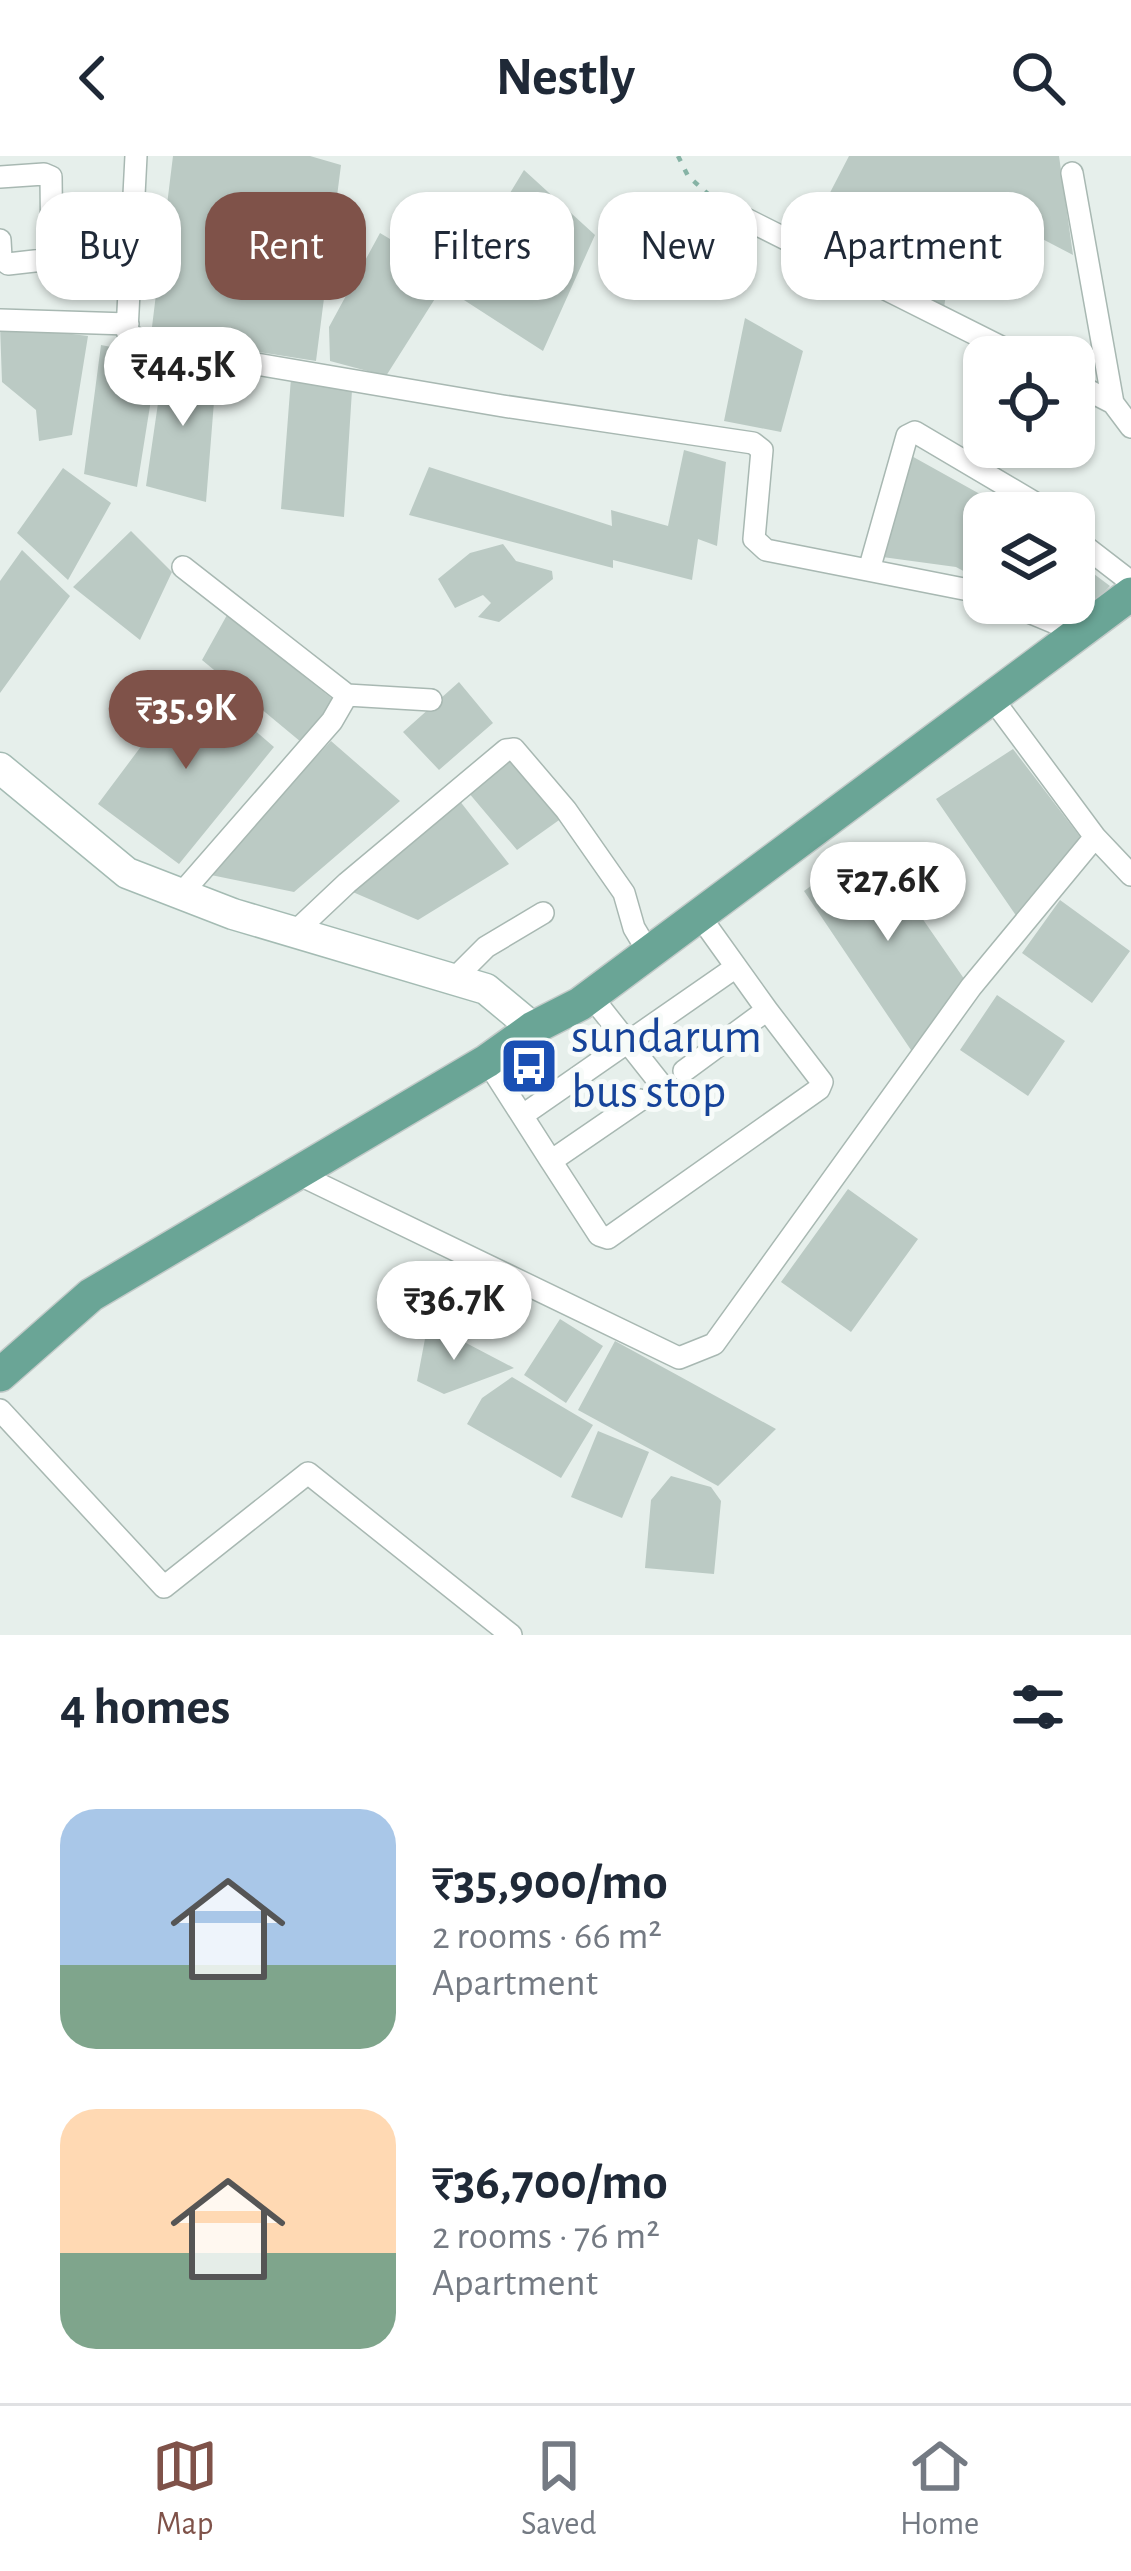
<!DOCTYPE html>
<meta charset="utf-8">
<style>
body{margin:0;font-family:"Alegreya Sans",sans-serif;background:#f6f6f7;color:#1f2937;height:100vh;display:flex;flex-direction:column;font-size:45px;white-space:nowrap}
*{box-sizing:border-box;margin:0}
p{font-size:39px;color:#747a83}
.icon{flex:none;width:66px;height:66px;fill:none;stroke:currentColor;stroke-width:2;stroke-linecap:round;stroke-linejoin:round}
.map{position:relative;height:1479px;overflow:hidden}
.drawer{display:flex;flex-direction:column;background:#fff;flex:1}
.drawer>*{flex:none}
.top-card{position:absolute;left:36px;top:36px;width:1059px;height:108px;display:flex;gap:24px}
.tools{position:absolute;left:963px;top:180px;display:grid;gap:24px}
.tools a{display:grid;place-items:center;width:132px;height:132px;border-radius:24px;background:#fff;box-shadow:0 3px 9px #0004;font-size:60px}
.price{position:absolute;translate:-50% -102px;padding:0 27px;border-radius:42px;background:#fff;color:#222;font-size:39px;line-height:78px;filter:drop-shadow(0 3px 6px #0008)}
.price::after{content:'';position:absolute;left:50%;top:72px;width:36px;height:27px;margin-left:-18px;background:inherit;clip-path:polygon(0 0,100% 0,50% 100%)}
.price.selected{background:#7f5249;color:#fff}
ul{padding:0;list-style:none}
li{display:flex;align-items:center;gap:36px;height:300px;padding:0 60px}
li span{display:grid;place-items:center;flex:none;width:336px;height:240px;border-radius:36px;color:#555}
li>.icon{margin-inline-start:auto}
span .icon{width:144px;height:144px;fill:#fffc;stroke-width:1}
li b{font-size:51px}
h2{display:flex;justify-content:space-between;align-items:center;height:144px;padding:0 60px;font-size:51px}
.pill{padding:0 42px;border-radius:36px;background:#fff;box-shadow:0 3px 9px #0004;font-size:42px;line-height:108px}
.pill.selected{background:#7f5249;color:#fff}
header{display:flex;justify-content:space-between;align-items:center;height:156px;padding:0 60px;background:#fff;font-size:54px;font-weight:700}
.tabs{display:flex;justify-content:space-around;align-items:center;height:168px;border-top:3px solid #e0e1e3;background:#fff;font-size:33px;color:#747a83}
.tabs a{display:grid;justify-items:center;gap:6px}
.tabs .selected{color:#7f5249}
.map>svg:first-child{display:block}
</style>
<header><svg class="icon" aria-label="back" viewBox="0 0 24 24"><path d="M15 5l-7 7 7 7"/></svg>Nestly<svg class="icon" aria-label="search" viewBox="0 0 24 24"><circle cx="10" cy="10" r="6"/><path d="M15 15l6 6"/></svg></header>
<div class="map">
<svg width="1131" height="1479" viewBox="0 0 1131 1479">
<rect width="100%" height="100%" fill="#e6efeb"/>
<path fill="#bbcac4" d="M173,0h137l31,9 -25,196 -165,-26z
M849,0h210l14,99 -113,-59 -16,112 -138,-69z
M524,14l71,65 -52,116 -93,-60z
M380,77l70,42 -64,101 -56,-15 -1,-34z
M745,162l58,33 -22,81 -57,-11z
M0,169l88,11 -16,99 -33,6 -3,-31 -34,-28z
M101,189l57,11 -21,131 -53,-13z
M165,199l52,9 -11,138 -60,-16z
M291,222l61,12 -8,127 -63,-8z
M684,294l42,12 -9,84 -19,-7 -6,41 -79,-20v8l-204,-53 20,-48 183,59 -1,-16 57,16z
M908,298l106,59h-30v69l-28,-15 -81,-11z
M63,312l48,35 -43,77 -51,-47z
M131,375l41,41 -32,68 -67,-53z
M503,388l13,17 36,10 1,8 -54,43 -21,-5 13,-14 -8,-8 -28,13 -17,-29 32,-26z
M22,394l48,46 -70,97v-112z
M1074,403l36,27 -38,41 -46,-24h48z
M227,459l108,86 -34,41 -99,-82z
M193,521l81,70 -95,117 -81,-60z
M459,526l34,41 -54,47 -36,-38z
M331,585l69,60 -106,91 -88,-18z
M1013,593l68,89 -64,79 -81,-118z
M509,599l53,63 -45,32 -49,-58z
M459,644l50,64 -91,56 -70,-30z
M870,687l97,140 -54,70 -109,-162z
M1060,744l70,51 -38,52 -70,-50z
M997,839l68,46 -37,55 -68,-46z
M848,1033l70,50 -67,93 -70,-50z
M560,1163l43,27 -37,57 -42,-28z
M428,1167l86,45 -70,26 -27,-13z
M615,1185l161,88 -58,57 -140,-76z
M512,1221l81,48 -32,53 -94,-54 15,-26z
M598,1275l51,21 -27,66 -51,-21z
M671,1320l40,11 10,14 -7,73 -69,-6 6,-68z"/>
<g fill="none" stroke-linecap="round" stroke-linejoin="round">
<defs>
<path id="street" d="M136,0l-9,175 17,14 359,61 250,37 9,7 -8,89 12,11 218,43
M1072,17l41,230 18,24
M0,21l44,-3 7,3 1,82 -44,5 -7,-6 -1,-18
M726,53l295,148
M52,68l81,-4
M0,164l128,4
M1074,227l39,20
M1074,382l57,44
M869,414l38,-134 8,-4 137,81
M1007,447l70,29
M347,539l84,5
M992,542l103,139 36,38
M181,738l151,-173 15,-26 -164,-128
M295,776l52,-49 159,-133 8,-1 52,61 58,83 10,35 15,25
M453,824l33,-33 57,-34
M591,840l76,96
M487,905l64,100 89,-61
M684,915l83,-61 -68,-95
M523,959l213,-148
M551,1005l48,74 9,3 211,-149 3,-7 -55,-72
M296,1017l383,185 35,-14 257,-357 124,-150
M0,1254l164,177 144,-114 203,162"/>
<path id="secondary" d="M0,612l127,105 106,41 253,75 47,39"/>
<path id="primary" d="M0,1219l91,-80 396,-234 46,-33 47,-24 551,-410"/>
</defs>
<use href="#street" stroke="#a8b8b2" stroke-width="24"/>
<use href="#secondary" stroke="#a4bbb3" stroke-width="33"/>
<use href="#primary" stroke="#c2cac8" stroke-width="36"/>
<path stroke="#86b3a5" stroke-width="4.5" stroke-dasharray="6 9" stroke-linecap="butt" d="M678,0l10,20 20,18"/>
<use href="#street" stroke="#fff" stroke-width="21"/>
<use href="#secondary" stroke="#fff" stroke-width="30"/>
<use href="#primary" stroke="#6aa596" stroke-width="33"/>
</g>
<defs>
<symbol id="bus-square" viewBox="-11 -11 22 22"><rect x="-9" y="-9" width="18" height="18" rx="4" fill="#1a4fb4" stroke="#f7fbf9"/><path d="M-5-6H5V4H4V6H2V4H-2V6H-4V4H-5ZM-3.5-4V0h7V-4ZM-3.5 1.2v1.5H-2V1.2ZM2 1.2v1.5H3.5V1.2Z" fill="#fff"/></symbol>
</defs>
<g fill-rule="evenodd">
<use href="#bus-square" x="496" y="877" width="66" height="66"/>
</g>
<g text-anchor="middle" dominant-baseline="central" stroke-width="10" stroke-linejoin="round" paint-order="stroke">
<g font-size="48" fill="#164399" stroke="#f7fbf9" text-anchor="start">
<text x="571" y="882">sundarum<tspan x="571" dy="55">bus stop</tspan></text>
</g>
</g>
</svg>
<div class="tools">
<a><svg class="icon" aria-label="locate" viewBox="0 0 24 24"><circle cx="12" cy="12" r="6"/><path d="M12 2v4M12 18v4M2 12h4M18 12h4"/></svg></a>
<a><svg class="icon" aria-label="layers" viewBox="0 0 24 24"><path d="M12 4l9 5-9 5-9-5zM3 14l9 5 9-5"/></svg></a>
</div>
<b class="price" style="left:183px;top:273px">₹44.5K</b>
<b class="price selected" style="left:186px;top:616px">₹35.9K</b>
<b class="price" style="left:888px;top:788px">₹27.6K</b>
<b class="price" style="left:454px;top:1207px">₹36.7K</b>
<div class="top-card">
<a class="pill">Buy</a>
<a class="pill selected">Rent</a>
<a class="pill">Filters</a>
<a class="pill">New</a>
<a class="pill">Apartment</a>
</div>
</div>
<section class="drawer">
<h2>4 homes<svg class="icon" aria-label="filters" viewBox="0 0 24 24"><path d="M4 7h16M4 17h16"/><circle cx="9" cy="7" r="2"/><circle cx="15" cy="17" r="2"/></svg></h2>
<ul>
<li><span style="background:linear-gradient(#a9c7e8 65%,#7fa58c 0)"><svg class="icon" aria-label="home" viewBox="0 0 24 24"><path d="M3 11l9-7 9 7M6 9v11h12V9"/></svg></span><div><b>₹35,900/mo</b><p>2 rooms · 66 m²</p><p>Apartment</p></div></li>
<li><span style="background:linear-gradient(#ffd9b3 60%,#7fa58c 0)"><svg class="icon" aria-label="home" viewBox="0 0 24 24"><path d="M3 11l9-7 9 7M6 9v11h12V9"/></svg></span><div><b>₹36,700/mo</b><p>2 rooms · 76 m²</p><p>Apartment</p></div></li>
</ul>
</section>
<nav class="tabs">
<a class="selected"><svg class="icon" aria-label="map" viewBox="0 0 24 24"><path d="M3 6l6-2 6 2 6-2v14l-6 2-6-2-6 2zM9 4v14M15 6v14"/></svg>Map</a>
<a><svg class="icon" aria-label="saved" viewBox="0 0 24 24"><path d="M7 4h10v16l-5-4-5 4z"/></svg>Saved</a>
<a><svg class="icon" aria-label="home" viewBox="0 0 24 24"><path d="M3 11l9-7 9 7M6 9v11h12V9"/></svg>Home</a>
</nav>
